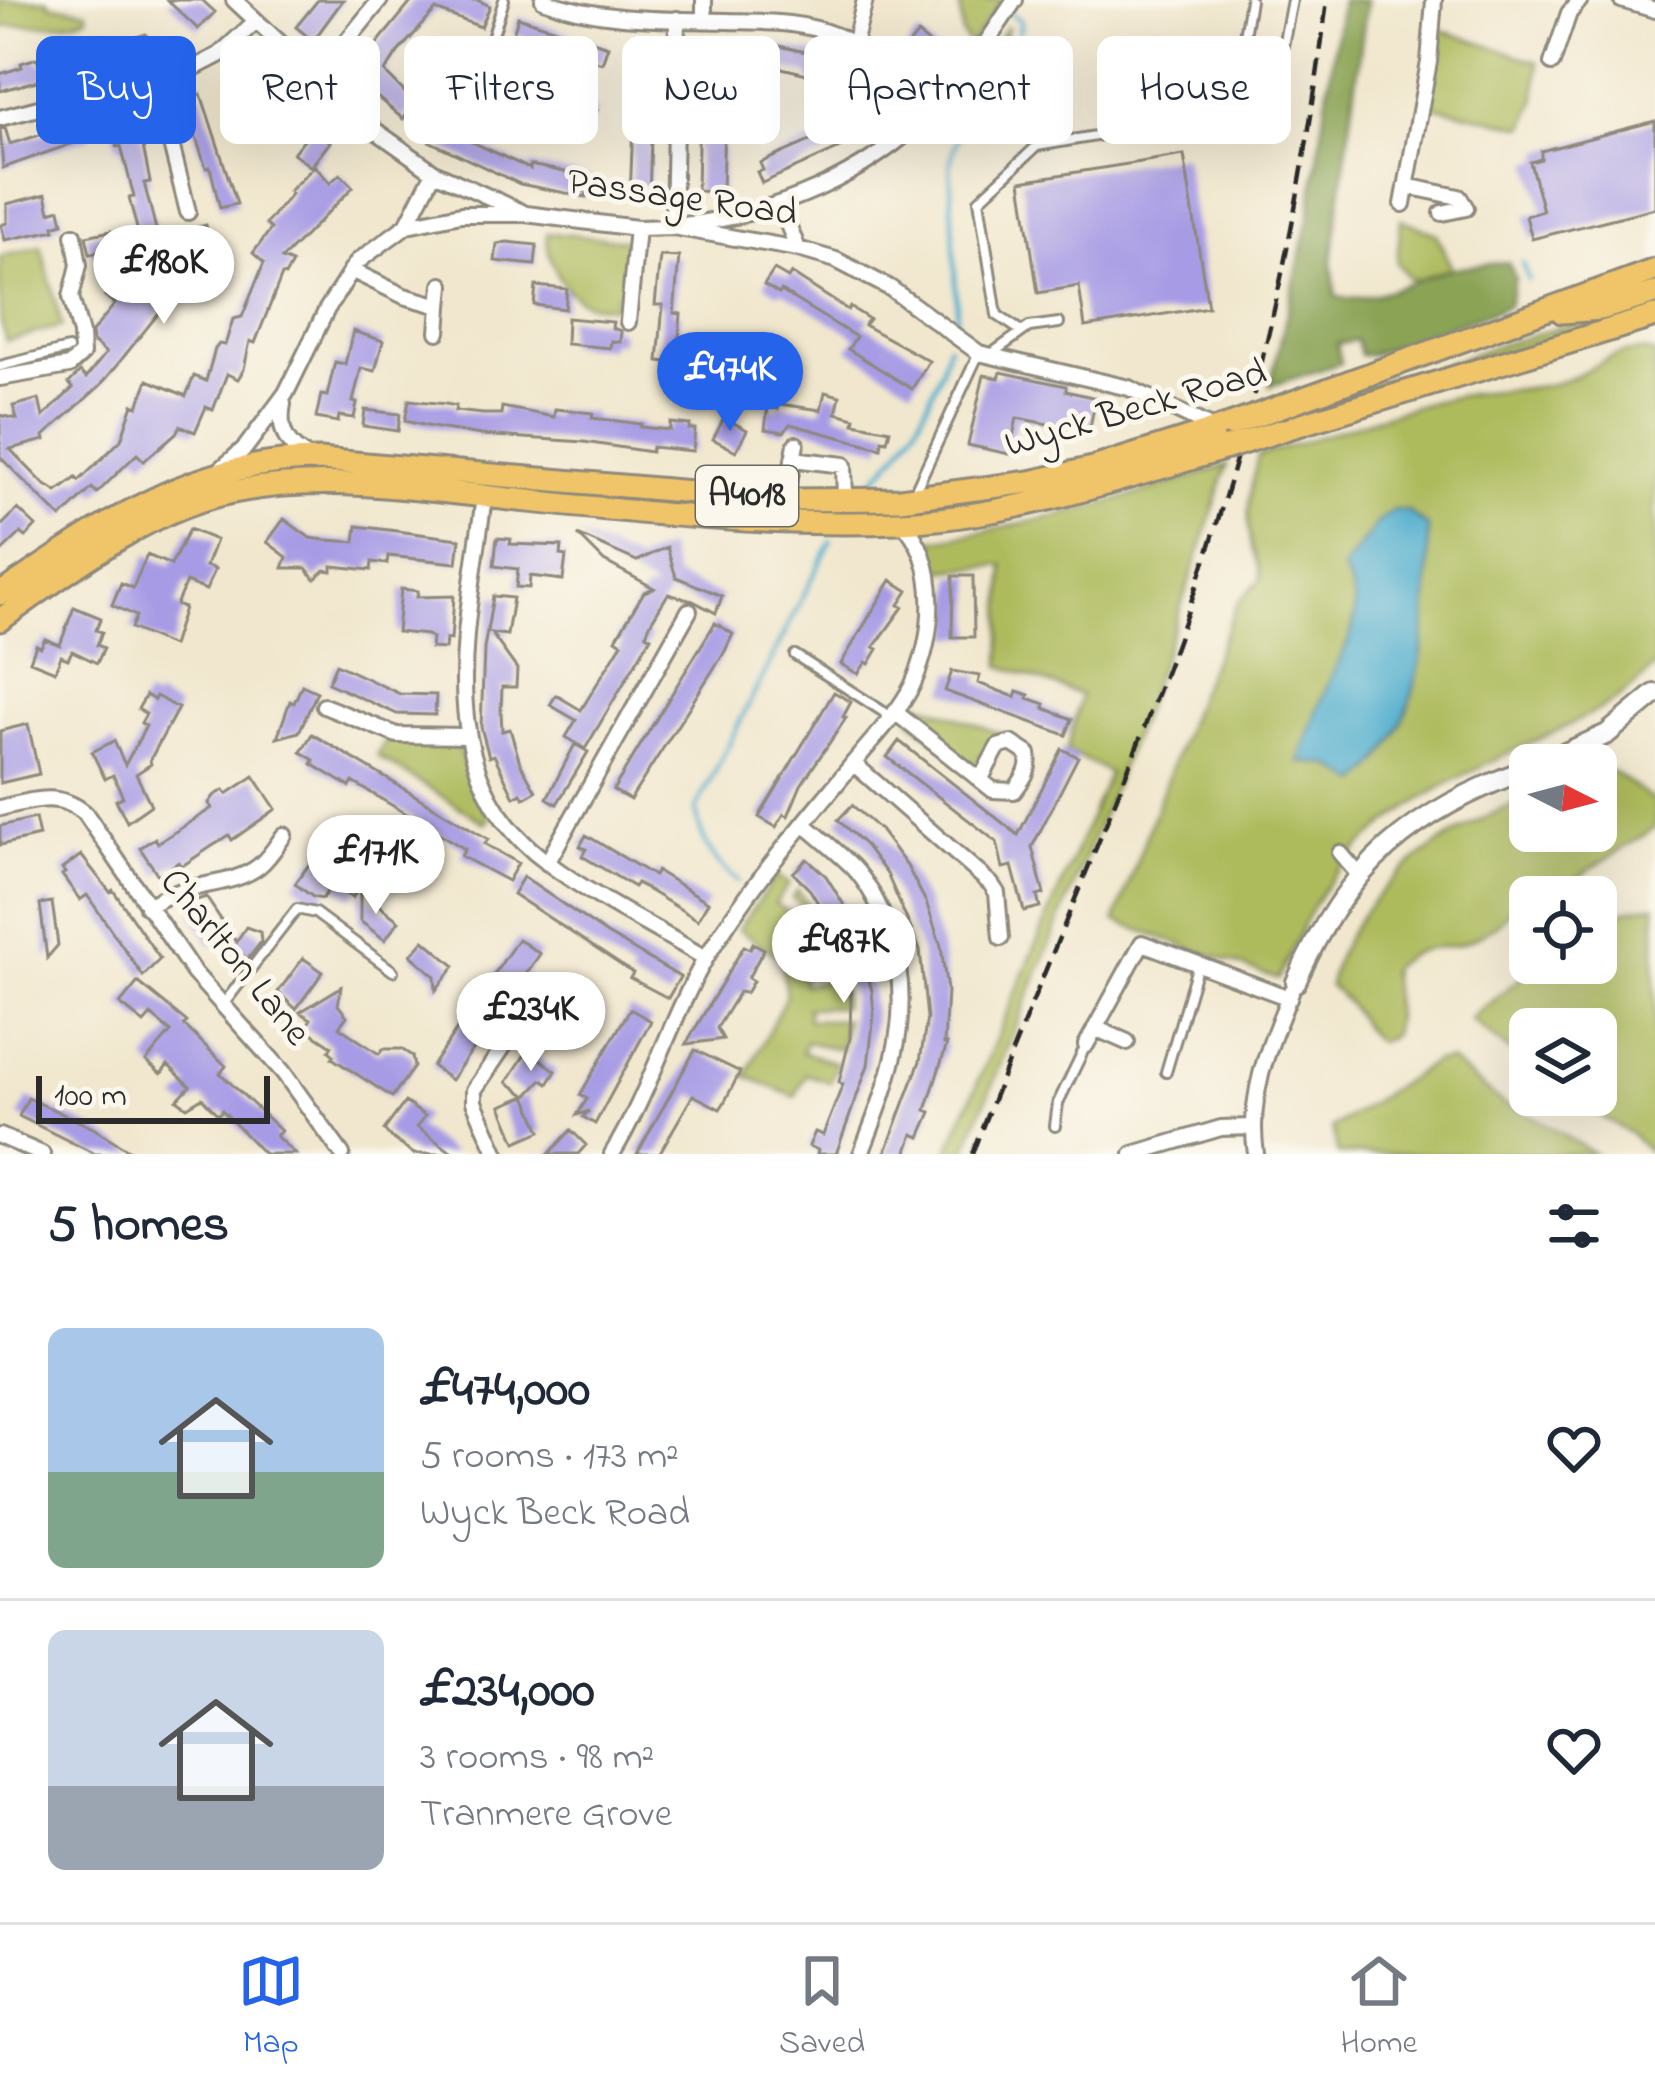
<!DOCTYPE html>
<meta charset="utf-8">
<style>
body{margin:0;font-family:"Indie Flower",sans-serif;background:#f6f6f7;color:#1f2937;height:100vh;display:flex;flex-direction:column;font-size:45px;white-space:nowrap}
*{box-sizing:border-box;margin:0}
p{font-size:39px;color:#747a83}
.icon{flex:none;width:66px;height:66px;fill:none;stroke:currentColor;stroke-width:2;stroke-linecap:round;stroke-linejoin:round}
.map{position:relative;height:1154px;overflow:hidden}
.drawer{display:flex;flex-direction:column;background:#fff;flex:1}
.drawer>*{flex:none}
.guide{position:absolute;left:36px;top:36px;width:1584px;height:108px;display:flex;gap:24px}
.needle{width:78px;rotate:96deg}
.fabs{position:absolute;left:1509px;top:744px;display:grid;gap:24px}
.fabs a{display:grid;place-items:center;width:108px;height:108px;border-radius:18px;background:#fff;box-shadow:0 12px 48px #0002;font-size:60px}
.scale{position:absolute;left:36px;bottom:30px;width:234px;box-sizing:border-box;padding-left:12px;border:6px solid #2b2b2b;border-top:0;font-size:33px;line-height:42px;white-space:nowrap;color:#2b2b2b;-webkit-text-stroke:9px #fbf7ec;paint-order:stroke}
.price{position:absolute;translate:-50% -102px;padding:0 27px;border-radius:42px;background:#fff;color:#222;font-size:39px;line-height:78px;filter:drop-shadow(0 3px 6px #0008)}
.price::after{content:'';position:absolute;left:50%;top:72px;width:36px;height:27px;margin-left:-18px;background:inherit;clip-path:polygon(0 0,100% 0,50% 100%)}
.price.on{background:#2563eb;color:#fff}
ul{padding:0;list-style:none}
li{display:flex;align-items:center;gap:36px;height:300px;padding:0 48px}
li+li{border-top:3px solid #e0e1e3}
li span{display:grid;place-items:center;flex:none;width:336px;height:240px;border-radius:18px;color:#555}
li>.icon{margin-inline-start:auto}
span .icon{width:144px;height:144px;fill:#fffc;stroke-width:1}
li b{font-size:51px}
h2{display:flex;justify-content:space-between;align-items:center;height:144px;padding:0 48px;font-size:51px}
.pill{padding:0 42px;border-radius:18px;background:#fff;box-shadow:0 12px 48px #0002;font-size:42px;line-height:108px}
.pill.on{background:#2563eb;color:#fff}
.tabs{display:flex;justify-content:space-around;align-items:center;height:168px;border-top:3px solid #e0e1e3;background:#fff;font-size:33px;color:#747a83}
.tabs a{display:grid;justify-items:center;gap:6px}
.tabs .on{color:#2563eb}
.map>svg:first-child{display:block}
</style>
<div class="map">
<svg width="1655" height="1154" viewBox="0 0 1655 1154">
<rect width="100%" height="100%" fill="#fbf7ec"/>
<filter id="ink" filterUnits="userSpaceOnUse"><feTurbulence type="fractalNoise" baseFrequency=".00833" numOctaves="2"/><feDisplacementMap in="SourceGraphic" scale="24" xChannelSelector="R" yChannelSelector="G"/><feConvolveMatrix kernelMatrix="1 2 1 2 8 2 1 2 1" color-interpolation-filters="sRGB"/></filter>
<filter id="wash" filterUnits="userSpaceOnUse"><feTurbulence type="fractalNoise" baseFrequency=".004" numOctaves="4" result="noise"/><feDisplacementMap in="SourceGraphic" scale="48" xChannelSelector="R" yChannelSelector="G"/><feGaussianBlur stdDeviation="2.7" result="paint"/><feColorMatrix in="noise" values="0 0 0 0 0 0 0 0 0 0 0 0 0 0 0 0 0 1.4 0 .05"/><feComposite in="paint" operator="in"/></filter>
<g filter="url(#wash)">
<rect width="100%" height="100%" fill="#f1e7ce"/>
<path fill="#aebb5d" stroke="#6c7344" stroke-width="3" d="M0,0h49v4l38,7v6c-29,11 -57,6 -87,10z
M960,0h42l-32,46 -8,-12z
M1008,26c-8,36 -36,61 -52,93l-16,-5z
M1438,29l100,33 -2,37 -11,28 -100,-23z
M885,79l18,12 7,16 -9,19 -15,12z
M1401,219l35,15 16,34 -34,12 -10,-2 -11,-16z
M547,233l83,7 -3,50 -11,5 -2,12c-8,-1 -23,-1 -30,-5 -23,-11 -38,-46 -37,-69z
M41,246l21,80 -56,15 -6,-23v-61z
M1655,299v9l-290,86 -2,-8 30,-9 21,-1 73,-27z
M1642,351l13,3v312c-39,43 -89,60 -140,84 -73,33 -144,73 -191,139 -19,26 -31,61 -46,90l-163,-58 82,-224 41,-95 23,-23c0,-15 -7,-23 -10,-37 -6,-29 0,-57 7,-86 68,-20 137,-48 206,-61 31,-6 62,-4 93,-12 34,-9 44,-30 85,-32z
M1227,465c-71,236 -171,461 -263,689h-17l162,-381 -42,-23 14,-55 -80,-29 3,-101 -72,6 2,-31c102,-16 197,-40 293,-75z
M918,702l86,33 -19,15 -10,17 -8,-1 -57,-47 2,-16z
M386,740l67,5 6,4 30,71 -4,3 -108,-67z
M1612,771l43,31v26l-80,51 -46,9c-18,24 -37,46 -67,55 -33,9 -42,-1 -72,26l5,48 -3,18 -13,7c-23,-15 -24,-39 -50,-56 17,-90 120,-160 201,-187v32h66v-57z
M777,875l12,9 -14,20 26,15 6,-10 -15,-11 6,-8 23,34 -32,16 4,10 34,-14 10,26 -35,11 2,12 38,-8 1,30 -36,1 1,12h37l-4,29 -35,-7 -4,10 35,11 -7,19 -24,-8 -11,23 -49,-21 40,-80 -5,-38 -43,-29z
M1655,905v249h-3l-21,-20 -67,-39h32v-66h-66v39l-60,-49 69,-56h57v-38l31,-15z
M1450,1061l53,43 35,15 56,35h-256l-6,-26 102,-66z"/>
<path fill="#8aa354" stroke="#5a6740" stroke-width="3" d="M1341,0h26l-35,261 4,36c39,6 76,-18 114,-28 18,-4 39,-4 58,-7l7,16 -7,28 -138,49h-10l-4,-15 -19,4 4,19 -71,23 39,-168z"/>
<path fill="#50adce" stroke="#3e6c7c" stroke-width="3" d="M1393,510l14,1 21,16c2,85 -1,196 -69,256l-29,-18 -31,-3c9,-25 17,-50 27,-74 19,-44 45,-71 16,-119l37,-48z"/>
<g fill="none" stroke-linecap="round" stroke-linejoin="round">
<path stroke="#50adce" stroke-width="4.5" d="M1522,262l6,18
M954,326l3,-13 -7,-149 9,-34 55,-73 7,-36 -9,-7
M875,478c37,-34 61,-86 73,-133
M738,881c-25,-19 -38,-40 -42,-72l135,-268"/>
</g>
<g id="blocks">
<path fill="#a79be5" d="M167,0h35l13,12 -17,17z
M318,0h25l-30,41 -17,-14z
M413,0h64l13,6 -9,21 -45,-17 -38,42 -13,20 31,32 -13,15 -39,-33 10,-12 -13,-11z
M518,17l90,29 -6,17 -44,-14 -2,5 -15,-5 2,-5 -30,-10z
M146,34l8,19 -17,7 -32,7 -2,-4 -103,28v-17l22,-7 -1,-4 16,-5 2,5 15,-2z
M918,34l23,20 -13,14 -22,-20z
M636,44l18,1 -5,155 -19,-1z
M770,44l62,14 5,4 -4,18 -9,-1 -11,7 -6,-12 -42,-10z
M700,51l26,1 -4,140 -25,-1z
M257,55l54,51 -11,13 -7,-6 -4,4 -6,-3 -12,-11 6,-6 -31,-29z
M1214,68l33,4 -3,19 32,11 -9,28 -13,-4 3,-9 -50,-7z
M502,76l76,33 2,-7 17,8 -9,21 -19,-9 -2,5 -74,-32z
M854,92h20l-1,31h-19z
M201,94l36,110 -17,4 -10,-41 -4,1 -23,-69z
M136,110l14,72 -6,1 14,54 48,-12 4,17 12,8 -25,5 -2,-9 -46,11 34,26 -82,102 -57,51 1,4 -35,9 34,35 13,8 19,-14 3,3 42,-41 12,-36 5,2 10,-26 38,16 8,-20 12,5 9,-32 4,-5 6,1 8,-26 9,-2 22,-54 -11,-10 18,-24 -5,-5 25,-30 -2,-3 26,-25 15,17 10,-9 13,13 -71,72 10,4 -7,13 -3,-1 -27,68 -5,-2 -6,28 -6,10 -11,-5 -14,36 -7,-3 -11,25 -15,-6 -4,7 -32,28 -7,-7 -40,39 -5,-5 -31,30 -61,-61v-42l17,4 -4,-13 26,-7 4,18 30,-29 -4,-5 11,-11 6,6 20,-25 -13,-11 -1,-10 23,-28 -10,-8 18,-24 -6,-26 23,-6 -11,-42 5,-1 -13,-51 -4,1 -4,-16 9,-2 -4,-14z
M86,121l5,16 -88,31 -3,-39 5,-1 5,16z
M1655,121v87l-123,31 -6,-23 17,-5 -13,-49 11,-3v-8z
M436,125l94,44v-4l60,12 -4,20 -66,-13 -91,-43z
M313,128l17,14 -19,25 -18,-14z
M817,138l3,6 17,-6 5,9 -80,36 -5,-11 6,-2 -3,-7z
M1184,155l24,152 -123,20 -6,-41 -41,7 -17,-112z
M46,194l4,18 10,-3 3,14 -9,3 1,4 -50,10 -4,-15 6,-2v-19z
M111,231l5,17 -26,6 -4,-18z
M507,242l30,3 -2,20 -40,-4 2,-17z
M660,256l19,1 -5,56 7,1 -4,49 -19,-2 5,-56h-8z
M774,270l14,8 3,-5 57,37 2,-3 19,12 -5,6 65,36 -17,28 -64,-40 8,-12 -75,-46 -2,3 -15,-9z
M536,286l31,3 -2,20 -31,-4z
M567,318l46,4 -1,6 9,3 -1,11 -9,-1 -1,7 -44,-4z
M353,331l30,10 -8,30 -14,-3 -8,34 4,1 -3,15 -15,-2 -1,6 -22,-4 5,-23 6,1 8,-34 10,2z
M712,372l18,2 -3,28 -26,-2 2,-21 9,1z
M1001,372l65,14v5l30,7 -7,34 -72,-14 -8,36 -41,-9 16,-70 15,3z
M825,392l15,4 -4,17 19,5 -1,5 36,7 -3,11 -5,-1 -1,8 -91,-24 -6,8 -19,-3 3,-22 10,2 1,-5 42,6z
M409,400l37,4 10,2 -1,5 28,3h18l1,-7 52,10 1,-8 38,4 -1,5 49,6 -1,3 30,3v-7l20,2 -1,4h6l-2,22 -41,-4 -1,5 -67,-10 -103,-7 -49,-8 -27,-6z
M365,410l35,4 -2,17 -35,-5z
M724,418l23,12 -11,21 -23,-12z
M18,509l18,17 -10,11 -5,-4 -21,20v-26z
M284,519l26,19 15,2 30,2 2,-16 103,13 -3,24 -69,-7 -1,8 -15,-2 -1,8 -39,-4v5l-7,-1 -10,9 -9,-11h-23l4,-11 -20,-15z
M189,529l27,11 -10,26 9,3 -9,21 -20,-8 -10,23 8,3 -12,38 -41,-18 5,-12 -24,-11 9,-22 12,5 14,-33 24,10z
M578,535l59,26 30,-14 9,30 46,19 -6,17 -23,-12 -25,-7 -17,28 -5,12 5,3 -66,112 -19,-12 10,-17 -26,-15 6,-10 25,15 41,-67 -6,-4 10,-17 18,-30 10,-4 -50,-27z
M497,538l14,1 -1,5 52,2 -1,9 5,1 -3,24 -33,-4 -1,12 -13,-1 2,-18 -24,-3z
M953,576h20l1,61h-22z
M891,580l17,11 -9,14 4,2 -29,40 4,2 -9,15 -3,-2 -8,12 -17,-10z
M401,589l17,2 -1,6 37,-1 -3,44 -5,-1 -1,10 -14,-1 1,-10 -5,-3 -30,-3z
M493,596l20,2 -6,37 -16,-2 26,36 -1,18h-14l-1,24 1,20 8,-2 10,34 16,28 -12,7 -3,-5 -7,4 -20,-42 -5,2 -8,-30 3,-78z
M74,607l27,11 -5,12 6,2 -5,13 7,3 -7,15 -25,-12 -4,8 -7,-3 -6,15 -25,-10 6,-16 5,2 4,-8 15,6z
M715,623l18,11 -8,17 -95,149 -17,-10z
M336,664l64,30 36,1 -1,20 -38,-1 -69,-31z
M952,671l28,5 -2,7 37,14 2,-6 12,4 -1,3 17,6 -1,4 28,11 -6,16 -121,-44z
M302,685l15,7 -18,40 -22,6 13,-37 4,2z
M834,692l17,10 -8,15 3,1 -45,67 -13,31 -4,-2 -8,13 -17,-10z
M146,695l8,5 2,-4 22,12 -28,52 1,4 -15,10 15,31 -24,17 -11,-22 7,-3 -10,-22 -8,4 -13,-27 22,-11 11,24 21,-39 -5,-3 5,-9 -8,-5z
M28,724l11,50 -39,9v-52z
M312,734l176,105 -3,5 33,19 -10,18 -47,-25 4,-7 -112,-67 -3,5 -38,-23 2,-4 -13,-8z
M899,741l119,94 44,-86 16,8 -46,90 12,47 -7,2 3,11 -16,4 -12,-45 -9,2 -6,-26 -110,-85z
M575,744l13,8 -31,52 -10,-6z
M254,776l22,33 -44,31 -3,-5 -47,31 -3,-4 -21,13 -18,-27 15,-10 3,5 54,-35 -3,-5 5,-7 10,-6 3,4z
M852,805l28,25 27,36 19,36 15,44 6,45 -3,53h3l-21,66 5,2 -11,25 -7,-3 -7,20h-21l35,-93 7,-43 -7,-68 -33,-76 -21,-28 -28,-26z
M35,818l4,18 -39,9v-19z
M586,835l68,41 3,-5 51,31 -10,18 -61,-37 -3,4 -52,-31 4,-7 -6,-3z
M81,855l29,37 3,-2 47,69 -17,17 -56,-81 -7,5 -18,-25 3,-2 -3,-4z
M315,856l14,10 5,-6 12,8 6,-8 18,12 -18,26 -20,-14 -10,15 -9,-2 -18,-13z
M807,859l19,17 26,42 20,73 2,24 -6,50 -32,89h-19l1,-4 -9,-4 6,-14 8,3 20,-51 -4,-2 11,-44 1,-45 -18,-65 -23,-38 -17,-17z
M523,877l84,57 73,43 -12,21 -38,-20 3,-5 -120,-79z
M360,891l39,30 -14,19 -25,-19z
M206,897l30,45 10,-15 14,5 1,10 -13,17 -27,-20 -10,7 -7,-12 -12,-21 7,-5 -5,-7z
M52,902l6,43 -11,13 -7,-54z
M518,939l22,15 -89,126 -19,-14z
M424,940l31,26 -19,24 -1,-14 -24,-21z
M753,943l11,6 -16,29 5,3 -7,12 -7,-1 -22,36 6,11 -37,5 58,-98 6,3z
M303,958l20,14 -27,37 -18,-17z
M138,982l49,40 -3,3 42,41 -6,7 61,58 -5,5 19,18h-31l-42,-44 -4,5 -16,-17 -15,9 -10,-7 13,-14 -22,-21 -7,9 -15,-13 25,-29 -20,-17 -7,8 -24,-19z
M560,983l14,10 -14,22 -15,-10z
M341,987l-3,18 9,11 -8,11 40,27 4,-5h18l11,7 2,11 -22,30 -60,-39 2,-3 -5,-4 3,-5 -27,-18 6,-9 -11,-7z
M630,1009l21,12 -56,103 -12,-7 6,-6 -12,4 10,-16 -7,-4z
M528,1050l28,21 -8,13 -6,-4 -15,16 -20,-14z
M695,1050l45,22 -16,31 -4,6 -27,-14 -34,59h-22z
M526,1096l15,35 -25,11 -15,-36z
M28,1098l65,30 42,26h-40l-76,-38z
M405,1102l20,14 -8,11 37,27h-40l-22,-16 -8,-8z
M571,1130l15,15 -8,9h-29z"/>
</g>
</g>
<g filter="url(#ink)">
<use href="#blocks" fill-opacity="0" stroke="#8e897c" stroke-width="3"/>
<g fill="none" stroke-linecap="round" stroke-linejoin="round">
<defs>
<path id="service" d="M1240,60l10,-60
M480,76l24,-76
M1275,87l17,-87
M1021,331l-24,-16 -18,-115 58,-54 88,-15
M994,352l35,-25 30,-4
M0,366l68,-17
M915,491l64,-138
M795,655l95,61
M222,1006l75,-97 18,4 78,58
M1166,1072l32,-108
M1055,1126l3,-23 28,-58"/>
<path id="minor" d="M234,0l135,126 65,46 88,40
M543,0c59,22 122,19 184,21 38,1 75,0 110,15 37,16 67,47 96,74
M1621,0l34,10
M704,20v-20
M854,45l11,-45
M1552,63l17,-50 11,-13
M317,78l63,-78
M155,80l33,132
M0,118l196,-51 23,-12 37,-34
M1406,186l53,11 7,11 -24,5
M1403,204l26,-142 5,-62
M780,205l18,44
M407,225l27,-53
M684,225c93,-11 180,-48 248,-114 33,-33 57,-73 83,-111
M673,227l4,-208
M351,270l53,26 36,10 -2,26
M440,306l2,-21
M628,322l9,-94
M0,378l69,-12 13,-12 -1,-20 -10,-37 8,-32 -5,-30
M283,404c-5,25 3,43 27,54
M793,459l51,6 1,35
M221,469l24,-21 41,-55 41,-84 30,-47 50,-37 54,-11h65l111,14 36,-1 125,22 38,11 54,28 89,65 150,35 88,42
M790,477l6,-33
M484,496c-15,127 -59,278 64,367 48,36 106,64 157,95
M324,706l73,29 70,1
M895,712l98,78 21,1c9,-12 17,-21 14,-37l-17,-11 -13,4 -18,33
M853,763l138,121 6,9 4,45
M0,808c30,-7 58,-18 85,5l109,160 89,99 59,82
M804,824c16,14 34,28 49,43 16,17 28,42 36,64 28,81 1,148 -28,223
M1340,853l19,22
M547,863l142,-252
M147,907c38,-27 83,-18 112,-41 10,-8 18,-21 25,-31
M1095,1028l32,14
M1086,1045l56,-102 147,55
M0,1136l42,18
M497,1154l-23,-52v-12l53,-78
M612,1154c38,-62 58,-135 95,-198 41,-68 94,-129 144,-190 21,-26 46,-51 61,-80 23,-49 29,-124 -10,-164
M1133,1154l88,-26 31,-1
M1256,1154c-9,-58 13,-109 35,-162"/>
<path id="tertiary" d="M1539,765l68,-31 48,-40
M1296,982c51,-118 115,-170 234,-214"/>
<path id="primary" d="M1562,312l39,-3 54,-16
M1285,405l370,-135
M1282,430l373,-114
M0,594c104,-69 189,-134 320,-134l466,40 114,-1 130,-17 63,-14 137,-43
M0,620c67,-47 139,-105 220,-125 95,-24 203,-5 299,5 125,13 254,27 380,22 112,-5 221,-42 328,-74"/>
</defs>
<use href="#service" stroke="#8e897c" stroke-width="14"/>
<use href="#minor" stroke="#8e897c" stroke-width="20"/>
<use href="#tertiary" stroke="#8e897c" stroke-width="24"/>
<use href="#primary" stroke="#8e897c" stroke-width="27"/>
<use href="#service" stroke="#fff" stroke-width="8"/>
<use href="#minor" stroke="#fff" stroke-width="14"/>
<use href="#tertiary" stroke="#fff" stroke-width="18"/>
<use href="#primary" stroke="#f0c469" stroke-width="21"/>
<path stroke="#2b2b2b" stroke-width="4.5" stroke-dasharray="18 9" stroke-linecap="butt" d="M972,1154c66,-173 143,-342 206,-516 75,-204 123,-422 149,-638"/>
<defs>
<path id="primary-bridge" d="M1230,425l55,-20
M1227,448l55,-18"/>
</defs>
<use href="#primary-bridge" stroke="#8e897c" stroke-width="27" stroke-linecap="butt"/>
<use href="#primary-bridge" stroke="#f0c469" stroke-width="21"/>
</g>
</g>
<g text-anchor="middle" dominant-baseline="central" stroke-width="10" stroke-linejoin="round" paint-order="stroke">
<rect fill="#fbf7ec" stroke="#696865" stroke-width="3" x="696" y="466" width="102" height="60" rx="9"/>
<g font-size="36" font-weight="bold" fill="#2b2b2b">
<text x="747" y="496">A4018</text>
</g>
<g font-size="39" fill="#2b2b2b" stroke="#fbf7ec">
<text transform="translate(682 199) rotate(8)">Passage Road</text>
<text transform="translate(1136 410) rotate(-16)">Wyck Beck Road</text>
<text transform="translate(234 958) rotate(51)">Charlton Lane</text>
</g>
</g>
</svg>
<div class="fabs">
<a><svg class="needle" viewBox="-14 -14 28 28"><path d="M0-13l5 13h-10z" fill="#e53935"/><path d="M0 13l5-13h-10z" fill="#747a83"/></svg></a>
<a><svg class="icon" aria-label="locate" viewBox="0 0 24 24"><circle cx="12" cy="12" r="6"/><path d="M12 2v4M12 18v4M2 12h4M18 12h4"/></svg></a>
<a><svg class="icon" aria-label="layers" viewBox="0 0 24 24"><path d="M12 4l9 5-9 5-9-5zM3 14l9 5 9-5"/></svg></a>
</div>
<div class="scale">100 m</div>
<b class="price" style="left:164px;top:327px">£180K</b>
<b class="price on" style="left:730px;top:434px">£474K</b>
<b class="price" style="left:376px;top:917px">£171K</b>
<b class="price" style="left:844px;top:1006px">£487K</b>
<b class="price" style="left:531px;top:1074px">£234K</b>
<div class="guide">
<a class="pill on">Buy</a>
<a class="pill">Rent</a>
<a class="pill">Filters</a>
<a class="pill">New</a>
<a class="pill">Apartment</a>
<a class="pill">House</a>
</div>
</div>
<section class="drawer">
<h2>5 homes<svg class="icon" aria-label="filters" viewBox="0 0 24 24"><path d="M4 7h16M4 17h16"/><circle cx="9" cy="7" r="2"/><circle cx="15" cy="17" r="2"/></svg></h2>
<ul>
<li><span style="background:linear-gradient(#a9c7e8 60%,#7fa58c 0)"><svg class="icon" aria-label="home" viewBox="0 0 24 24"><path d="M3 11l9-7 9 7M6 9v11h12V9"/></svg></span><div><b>£474,000</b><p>5 rooms · 173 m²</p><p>Wyck Beck Road</p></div><svg class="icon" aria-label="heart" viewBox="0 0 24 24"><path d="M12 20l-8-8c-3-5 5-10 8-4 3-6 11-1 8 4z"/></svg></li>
<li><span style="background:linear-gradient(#c9d6e8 65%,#9aa5b1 0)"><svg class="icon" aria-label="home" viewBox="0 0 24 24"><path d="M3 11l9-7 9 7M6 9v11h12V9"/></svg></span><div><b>£234,000</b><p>3 rooms · 98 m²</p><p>Tranmere Grove</p></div><svg class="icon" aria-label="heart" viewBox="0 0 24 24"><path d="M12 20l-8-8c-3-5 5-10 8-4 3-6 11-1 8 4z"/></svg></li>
</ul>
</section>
<nav class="tabs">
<a class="on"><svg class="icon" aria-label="map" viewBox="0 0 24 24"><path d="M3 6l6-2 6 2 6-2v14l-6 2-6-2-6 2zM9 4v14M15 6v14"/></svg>Map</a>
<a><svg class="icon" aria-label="saved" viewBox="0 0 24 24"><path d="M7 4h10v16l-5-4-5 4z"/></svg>Saved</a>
<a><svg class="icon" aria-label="home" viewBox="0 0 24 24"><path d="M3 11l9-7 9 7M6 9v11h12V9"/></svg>Home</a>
</nav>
